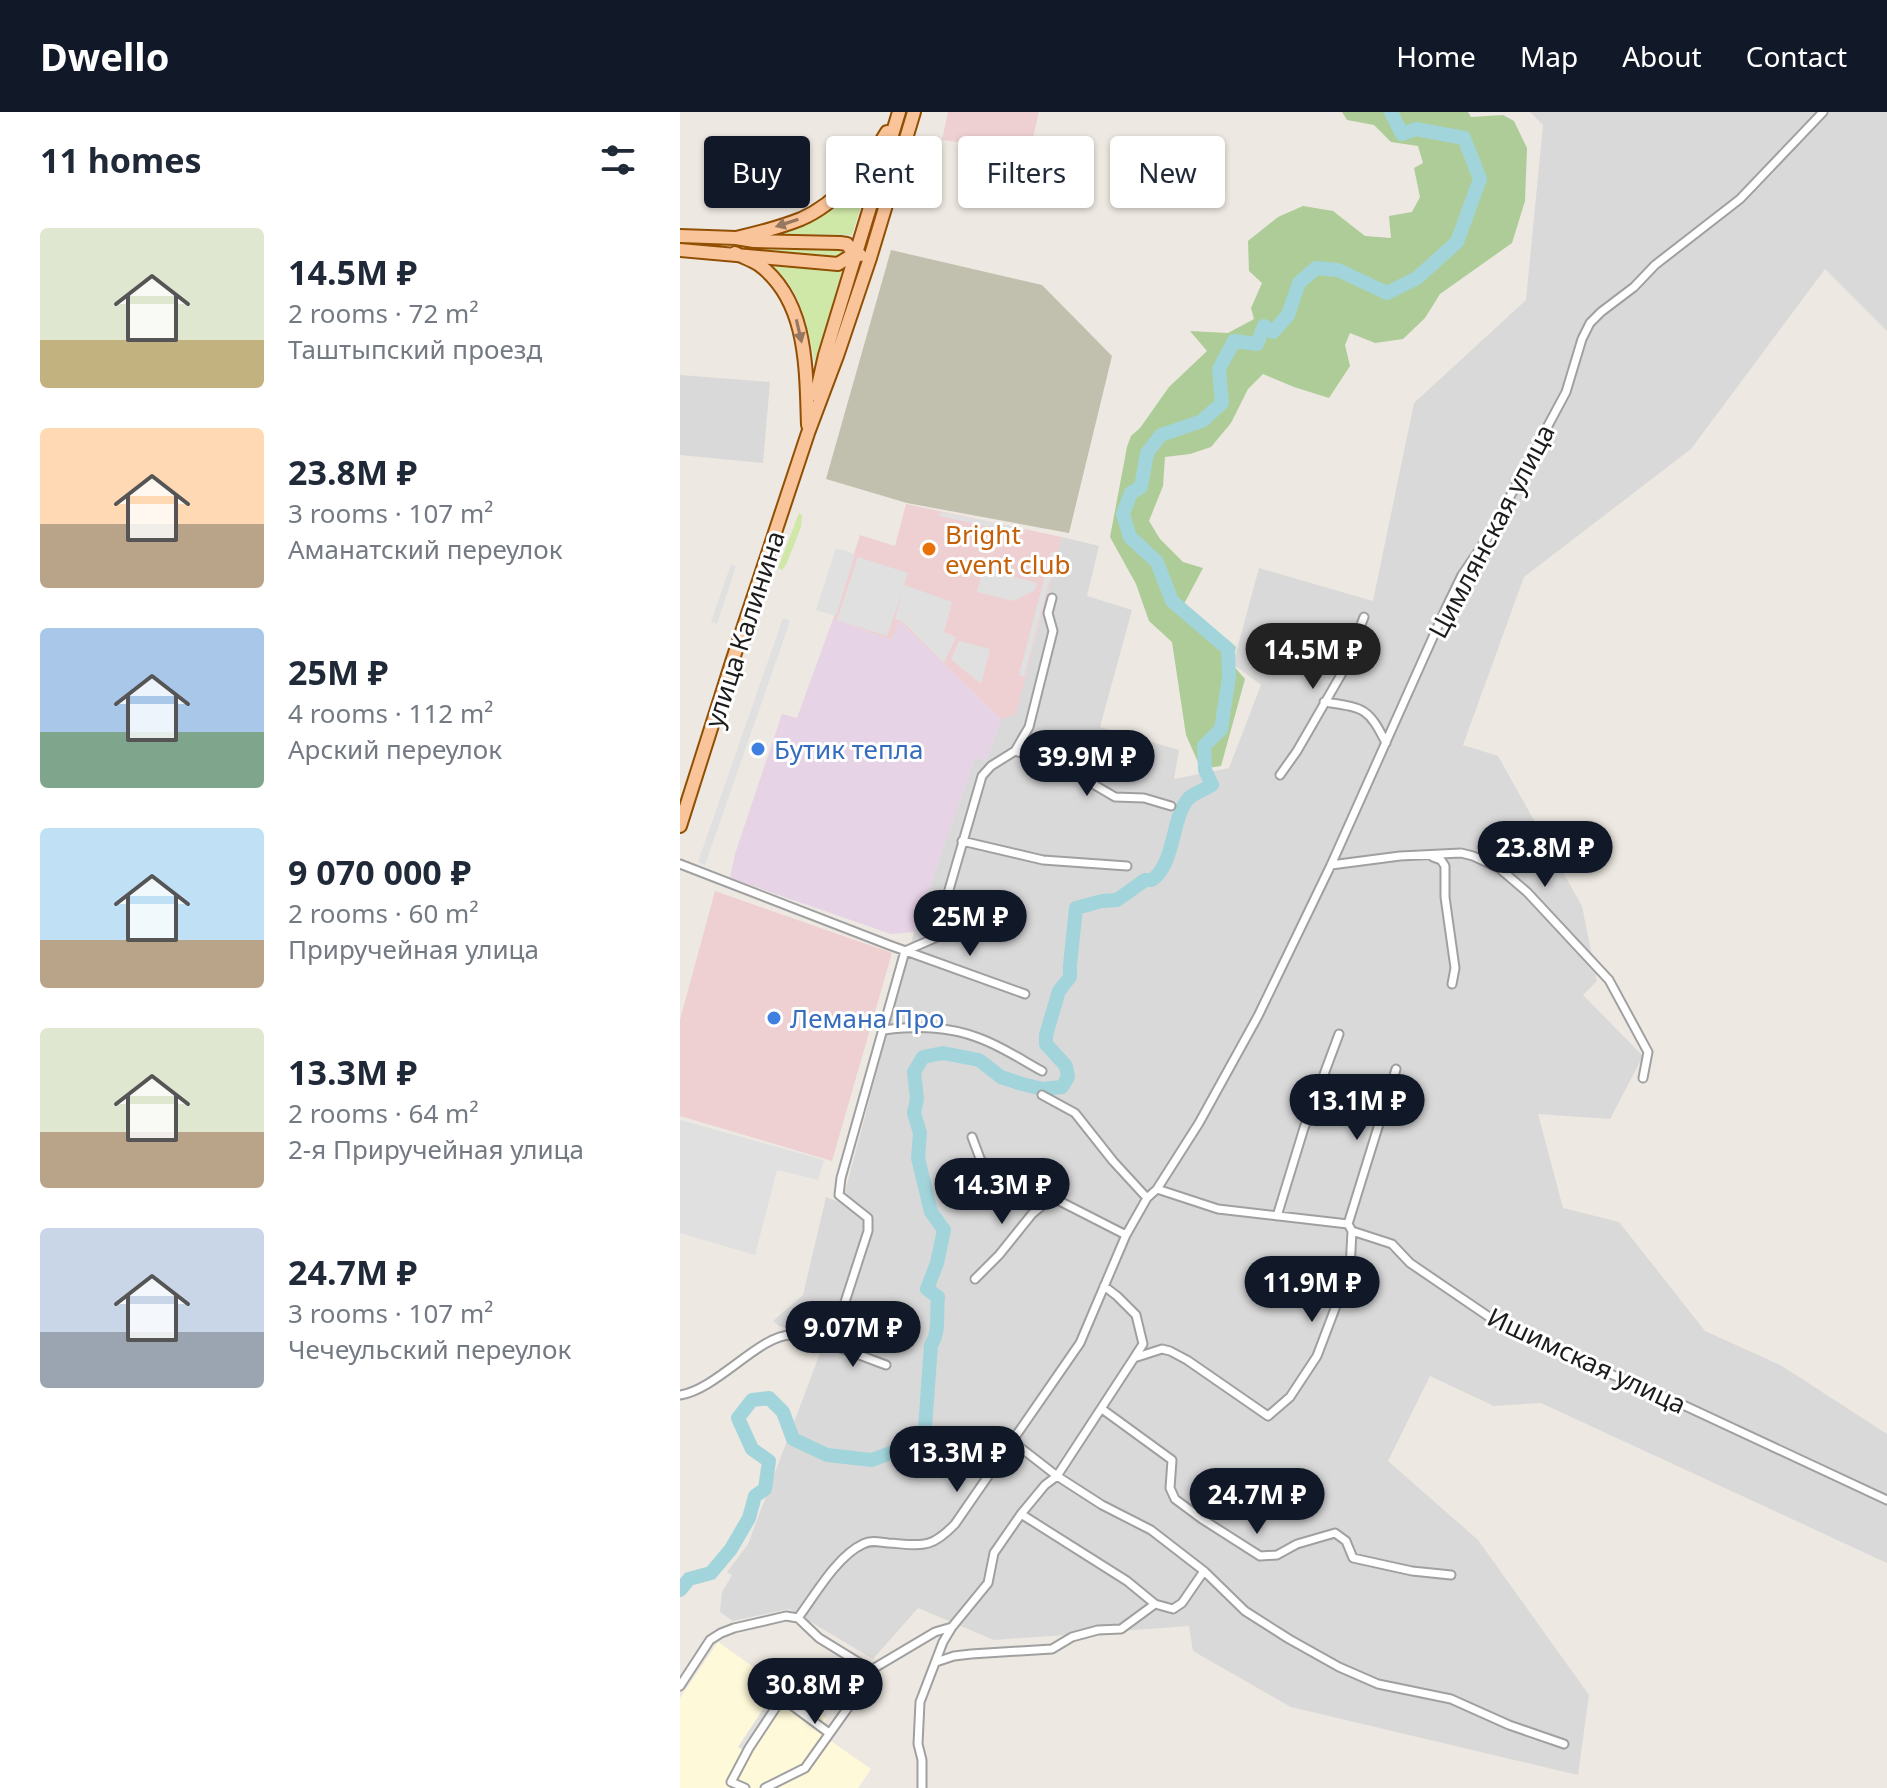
<!DOCTYPE html>
<meta charset="utf-8">
<style>
body{margin:0;font-family:"Noto Sans",sans-serif;background:#f2f2f3;color:#1f2937;height:100vh;display:flex;flex-direction:column;font-size:30px;white-space:nowrap}
*{box-sizing:border-box;margin:0}
p{font-size:26px;color:#747a83}
.icon{flex:none;width:44px;height:44px;fill:none;stroke:currentColor;stroke-width:2;stroke-linecap:round;stroke-linejoin:round}
.map{position:relative;flex:1;overflow:hidden}
.details{display:flex;flex-direction:column;background:#fff;width:680px}
.details>*{flex:none}
.guide{position:absolute;left:24px;top:24px;width:760px;height:72px;display:flex;gap:16px}
.price{position:absolute;translate:-50% -68px;padding:0 18px;border-radius:28px;background:#111827;color:#fff;font-size:26px;line-height:52px;filter:drop-shadow(0 2px 4px #0008)}
.price::after{content:'';position:absolute;left:50%;top:48px;width:24px;height:18px;margin-left:-12px;background:inherit;clip-path:polygon(0 0,100% 0,50% 100%)}
.price.selected{background:#222;color:#fff}
ul{padding:0;list-style:none}
li{display:flex;align-items:center;gap:24px;height:200px;padding:0 40px}
li span{display:grid;place-items:center;flex:none;width:224px;height:160px;border-radius:8px;color:#555}
li>.icon{margin-inline-start:auto}
span .icon{width:96px;height:96px;fill:#fffc;stroke-width:1}
li b{font-size:34px}
h2{display:flex;justify-content:space-between;align-items:center;height:96px;padding:0 40px;font-size:34px}
.tag{padding:0 28px;border-radius:8px;background:#fff;box-shadow:0 2px 6px #0004;font-size:28px;line-height:72px}
.tag.selected{background:#111827;color:#fff}
header{display:flex;align-items:center;gap:48px;box-sizing:border-box;height:112px;padding:0 40px;background:#111827;color:#fff}
header strong{font-size:38px}
nav{display:flex;gap:44px;margin-inline-start:auto;font-size:28px}
main{display:flex;flex:1;min-height:0}
.map>svg:first-child{display:block}
</style>
<header>
<strong>Dwello</strong>
<nav><a>Home</a><a>Map</a><a>About</a><a>Contact</a></nav>
</header>
<main>
<section class="details">
<h2>11 homes<svg class="icon" aria-label="filters" viewBox="0 0 24 24"><path d="M4 7h16M4 17h16"/><circle cx="9" cy="7" r="2"/><circle cx="15" cy="17" r="2"/></svg></h2>
<ul>
<li><span style="background:linear-gradient(#dfe7d0 70%,#c2b280 0)"><svg class="icon" aria-label="home" viewBox="0 0 24 24"><path d="M3 11l9-7 9 7M6 9v11h12V9"/></svg></span><div><b>14.5M ₽</b><p>2 rooms · 72 m²</p><p>Таштыпский проезд</p></div></li>
<li><span style="background:linear-gradient(#ffd9b3 60%,#b9a48a 0)"><svg class="icon" aria-label="home" viewBox="0 0 24 24"><path d="M3 11l9-7 9 7M6 9v11h12V9"/></svg></span><div><b>23.8M ₽</b><p>3 rooms · 107 m²</p><p>Аманатский переулок</p></div></li>
<li><span style="background:linear-gradient(#a9c7e8 65%,#7fa58c 0)"><svg class="icon" aria-label="home" viewBox="0 0 24 24"><path d="M3 11l9-7 9 7M6 9v11h12V9"/></svg></span><div><b>25M ₽</b><p>4 rooms · 112 m²</p><p>Арский переулок</p></div></li>
<li><span style="background:linear-gradient(#bfe0f5 70%,#b9a48a 0)"><svg class="icon" aria-label="home" viewBox="0 0 24 24"><path d="M3 11l9-7 9 7M6 9v11h12V9"/></svg></span><div><b>9 070 000 ₽</b><p>2 rooms · 60 m²</p><p>Приручейная улица</p></div></li>
<li><span style="background:linear-gradient(#dfe7d0 65%,#b9a48a 0)"><svg class="icon" aria-label="home" viewBox="0 0 24 24"><path d="M3 11l9-7 9 7M6 9v11h12V9"/></svg></span><div><b>13.3M ₽</b><p>2 rooms · 64 m²</p><p>2-я Приручейная улица</p></div></li>
<li><span style="background:linear-gradient(#c9d6e8 65%,#9aa5b1 0)"><svg class="icon" aria-label="home" viewBox="0 0 24 24"><path d="M3 11l9-7 9 7M6 9v11h12V9"/></svg></span><div><b>24.7M ₽</b><p>3 rooms · 107 m²</p><p>Чечеульский переулок</p></div></li>
</ul>
</section>
<div class="map">
<svg width="1207" height="1676" viewBox="0 0 1207 1676">
<rect width="100%" height="100%" fill="#ede8e1"/>
<path fill="#dad9d9" d="M850,0h357v219l-62,-62 -134,180 -167,128 -61,168 35,11 84,150 15,75 -14,14 60,61 -33,63 -72,-5 25,94 56,14 86,109 77,35 105,68v129l-346,-160 -47,3 -64,-30 -42,85 90,79 111,155 -11,80 -287,-68 -98,-56 -4,-25 -195,14 -76,-32 -45,51 -84,-50 -56,12 -13,-9 2,-20 10,-17 -5,-3 21,-28 77,-204 -46,-14 -6,-5 30,-26 23,-98 16,6 72,-271 61,-175 11,4 15,-42 15,-6 46,-176 37,9 -12,50 45,14 -32,117 79,23 -5,29 55,-11 32,-83 -28,-21 26,-96 114,33 41,-198 112,-103 17,-175z
M0,263l90,7 -7,81 -83,-8z"/>
<path fill="#eed0d3" d="M268,0h91l-9,39 -88,-11z
M226,392l156,33 -46,177 -15,5 -101,-97 -9,18 -58,-21 27,-84 35,11z
M35,779l177,62 -60,208 -152,-45v-96z"/>
<path fill="#e6d3e5" d="M153,507l58,21 9,-18 101,97 -15,42 -11,-4 -61,175 -23,2 -161,-56 5,-24 47,-140 15,4z"/>
<path fill="#fef9d9" d="M38,1530l109,77 -9,13 53,37 -13,19h-178v-90z"/>
<path fill="#c1bfad" d="M211,138l151,35 70,71 -43,177 -162,-30 -81,-24z"/>
<path fill="#cfe7a7" d="M193,54l-21,69 -71,-1c36,-18 67,-36 92,-68z
M63,134l97,4 4,3 -1,3 -5,2 -96,-10z
M88,151l74,8 -27,93c-5,-26 -10,-54 -24,-77 -5,-9 -15,-16 -23,-24z
M119,401l3,2 -1,12 -15,38 -4,5 -4,-2z"/>
<path fill="#adcc97" d="M662,0h126l3,5 32,-2 11,6 13,27 -2,53 -13,42 -72,51 -15,24 -22,21 -28,4 -25,-10 -5,12 5,21 -21,32 -35,-11 -31,-13 -15,15 -17,34 -20,24 -21,7 -25,3 -2,29 -14,35 11,18 23,23 20,6 -19,36 52,43 -4,17 13,15 -24,87 -20,3 -15,-34 -14,-93 -23,-21 -13,-37 -26,-47 17,-90 4,-11 9,-8 29,-41 38,-36 -17,-20 38,2 26,-14 -3,-11 11,-25 -13,-12 -1,-30 30,-24 25,-11 30,5 32,25 26,2 -2,-22 23,-4 8,-15 -6,-29 9,-5 -5,-17 -27,-4 -17,-17 -27,-5z"/>
<path fill="#e0e0e0" d="M260,400l85,17 -1,5 -85,-18z
M156,436l19,6 -19,62 -20,-6z
M371,440l6,1 -33,124 -5,-2z
M178,445l50,16 -4,12 48,17 -8,30 12,5 -12,26 -41,-41 -8,-3 8,-29 -16,46 -50,-16z
M51,452l5,2 -19,58 -6,-2z
M303,457l54,14 -2,7 -21,11 -37,-9z
M103,506l7,3 -85,244 -7,-3z
M279,529l31,8 -9,35 -30,-25z
M0,1008l144,40 -6,20 -41,-10 -22,85 -75,-22z
M97,1576l5,3 -39,59 -5,-3z"/>
<g fill="none" stroke-linecap="round" stroke-linejoin="round">
<path stroke="#a2d5db" stroke-width="14" d="M0,1478l9,-11 22,-6 20,-24 18,-31 6,-22 10,-7 4,-28 -17,-12 -14,-31 14,-18 17,-2 14,14 10,27 34,16 45,5 39,-15 5,-4 9,-13 6,-83c9,-12 5,-32 7,-48l-11,-8 10,-26 7,-33 -13,-18 -13,-54 2,-25 -6,-20 3,-14 -3,-27 9,-15 20,-4 36,7 22,17 21,7 21,5 19,-2 6,-10 -2,-11 -20,-22v-9l13,-44 11,-14v-12l6,-57 26,-7 15,-1 28,-20h7c24,-18 19,-63 37,-82 6,-5 16,-9 23,-13l-7,-15 -1,-24 17,-17 8,-52 -1,-28 -56,-48 -15,-39 -27,-25 -7,-23 8,-21 10,-6 6,-34 14,-18 41,-14 20,-18 -3,-34 15,-28 23,3 7,-18 9,6 15,-17 11,-32 17,-15 22,2 49,23 30,-15 40,-36 23,-63 -16,-41 -48,-9 -14,5 -11,-22"/>
<defs>
<path id="minor" d="M644,590c40,6 44,5 62,41
M335,639l49,16 51,30 29,1 27,8
M600,663l17,-24 45,-78 22,-56
M282,729l81,19 84,6
M753,745l8,3 4,6v31l10,71 -3,16
M0,752l209,81 136,49
M651,753l69,-9 61,-3 12,3 26,12 28,24 82,88 39,72 -5,26
M204,918c33,-4 64,-4 95,8 22,8 43,22 63,33
M362,983l33,18 38,48 34,37
M292,1025l9,24 145,74
M477,1077l61,20 130,15 4,7 40,13 18,19 88,60 86,40 82,34 221,103
M597,1104l27,-88 35,-94
M668,1112l48,-155
M295,1167l24,-24 33,-41 19,-16
M424,1174l13,10 19,19 7,29 -9,14 28,-9 8,2 17,9 81,56 22,-19 27,-41 33,-87 2,-38
M150,1232l56,21
M0,1283c38,-6 80,-61 112,-60 12,1 26,6 38,9l3,-5 35,-108v-13l-29,-23 2,-17 64,-227 30,-13 47,-162 9,-10 24,-15 14,-24 24,-96 -5,-18 4,-15
M422,1297l70,51 -2,28 5,11 27,20 58,37 17,-1 20,-11 38,-11 11,8 7,17 59,13 39,4
M332,1329l45,35 45,29 49,25 53,41 41,40 44,28 50,28 39,17 73,15 58,26 55,19
M341,1402l106,67 28,23
M118,1506l21,20 52,32 64,-38 17,-5 36,-44 6,-30 27,-39 24,-29 12,-9 77,-118
M256,1550l18,-6 17,-2 81,-5 20,-12 26,-7 23,-1 34,-25 18,5 9,-6 22,-32
M0,1574l30,-46 11,-7 13,-5 52,-12 12,2c17,-23 39,-62 65,-74 8,-4 16,-2 25,-1 34,2 42,7 67,-19l125,-181 46,-108 21,-37 10,-9 42,-66 59,-107 73,-151 115,-257 16,-33 28,-41 76,-142 16,-53 8,-16 11,-11 33,-25 21,-22 85,-66 83,-87
M65,1676l-14,-6 18,-34 33,-50 47,35
M85,1676l40,-20 47,-66 19,-32
M242,1676v-28l-4,-16 2,-42 23,-60 9,-15"/>
<path id="primary" d="M0,124l56,2 18,3 86,2 7,1 7,10 6,1
M56,126c22,-5 45,-11 65,-19 37,-16 67,-54 86,-87
M0,138l158,14 16,-10
M55,141c8,4 16,7 23,11 50,36 48,105 50,161
M136,283l9,-40 74,-243
M0,714l53,-167 75,-226 29,-77 33,-98 44,-146"/>
</defs>
<use href="#minor" stroke="#a0a0a0" stroke-width="11"/>
<use href="#primary" stroke="#914f03" stroke-width="16"/>
<use href="#minor" stroke="#fff" stroke-width="7"/>
<use href="#primary" stroke="#fac49a" stroke-width="12"/>
</g>
<defs><path id="oneway-solid" d="M-6-.8H1V-3.2L6.5 0L1 3.2V.8H-6Z" transform="scale(2)"/></defs>
<g fill="#967861">
<use href="#oneway-solid" transform="translate(107 111) rotate(162)"/>
<use href="#oneway-solid" transform="translate(119 219) rotate(77)"/>
</g>
<circle fill="#e8710a" stroke="#fff" stroke-width="3" cx="249" cy="437" r="8"/>
<g fill="#3f7fe0" stroke="#fff" stroke-width="3">
<circle cx="78" cy="637" r="8"/>
<circle cx="94" cy="906" r="8"/>
</g>
<g text-anchor="middle" dominant-baseline="central" stroke-width="6" stroke-linejoin="round" paint-order="stroke">
<g font-size="26" fill="#1c1c1c" stroke="#fff">
<text transform="translate(811 419) rotate(-62)">Цимлянская улица</text>
<text transform="translate(64 517) rotate(-72)">улица Калинина</text>
<text transform="translate(907 1248) rotate(25)">Ишимская улица</text>
</g>
<g font-size="26" fill="#c56008" stroke="#fff" text-anchor="start">
<text x="265" y="422">Bright<tspan x="265" dy="30">event club</tspan></text>
</g>
<g font-size="26" fill="#366cbe" stroke="#fff" text-anchor="start">
<text x="94" y="637">Бутик тепла</text>
<text x="110" y="906">Лемана Про</text>
</g>
</g>
</svg>
<b class="price selected" style="left:633px;top:579px">14.5M ₽</b>
<b class="price" style="left:407px;top:686px">39.9M ₽</b>
<b class="price" style="left:865px;top:777px">23.8M ₽</b>
<b class="price" style="left:290px;top:846px">25M ₽</b>
<b class="price" style="left:677px;top:1030px">13.1M ₽</b>
<b class="price" style="left:322px;top:1114px">14.3M ₽</b>
<b class="price" style="left:632px;top:1212px">11.9M ₽</b>
<b class="price" style="left:173px;top:1257px">9.07M ₽</b>
<b class="price" style="left:277px;top:1382px">13.3M ₽</b>
<b class="price" style="left:577px;top:1424px">24.7M ₽</b>
<b class="price" style="left:135px;top:1614px">30.8M ₽</b>
<div class="guide">
<a class="tag selected">Buy</a>
<a class="tag">Rent</a>
<a class="tag">Filters</a>
<a class="tag">New</a>
</div>
</div>
</main>
